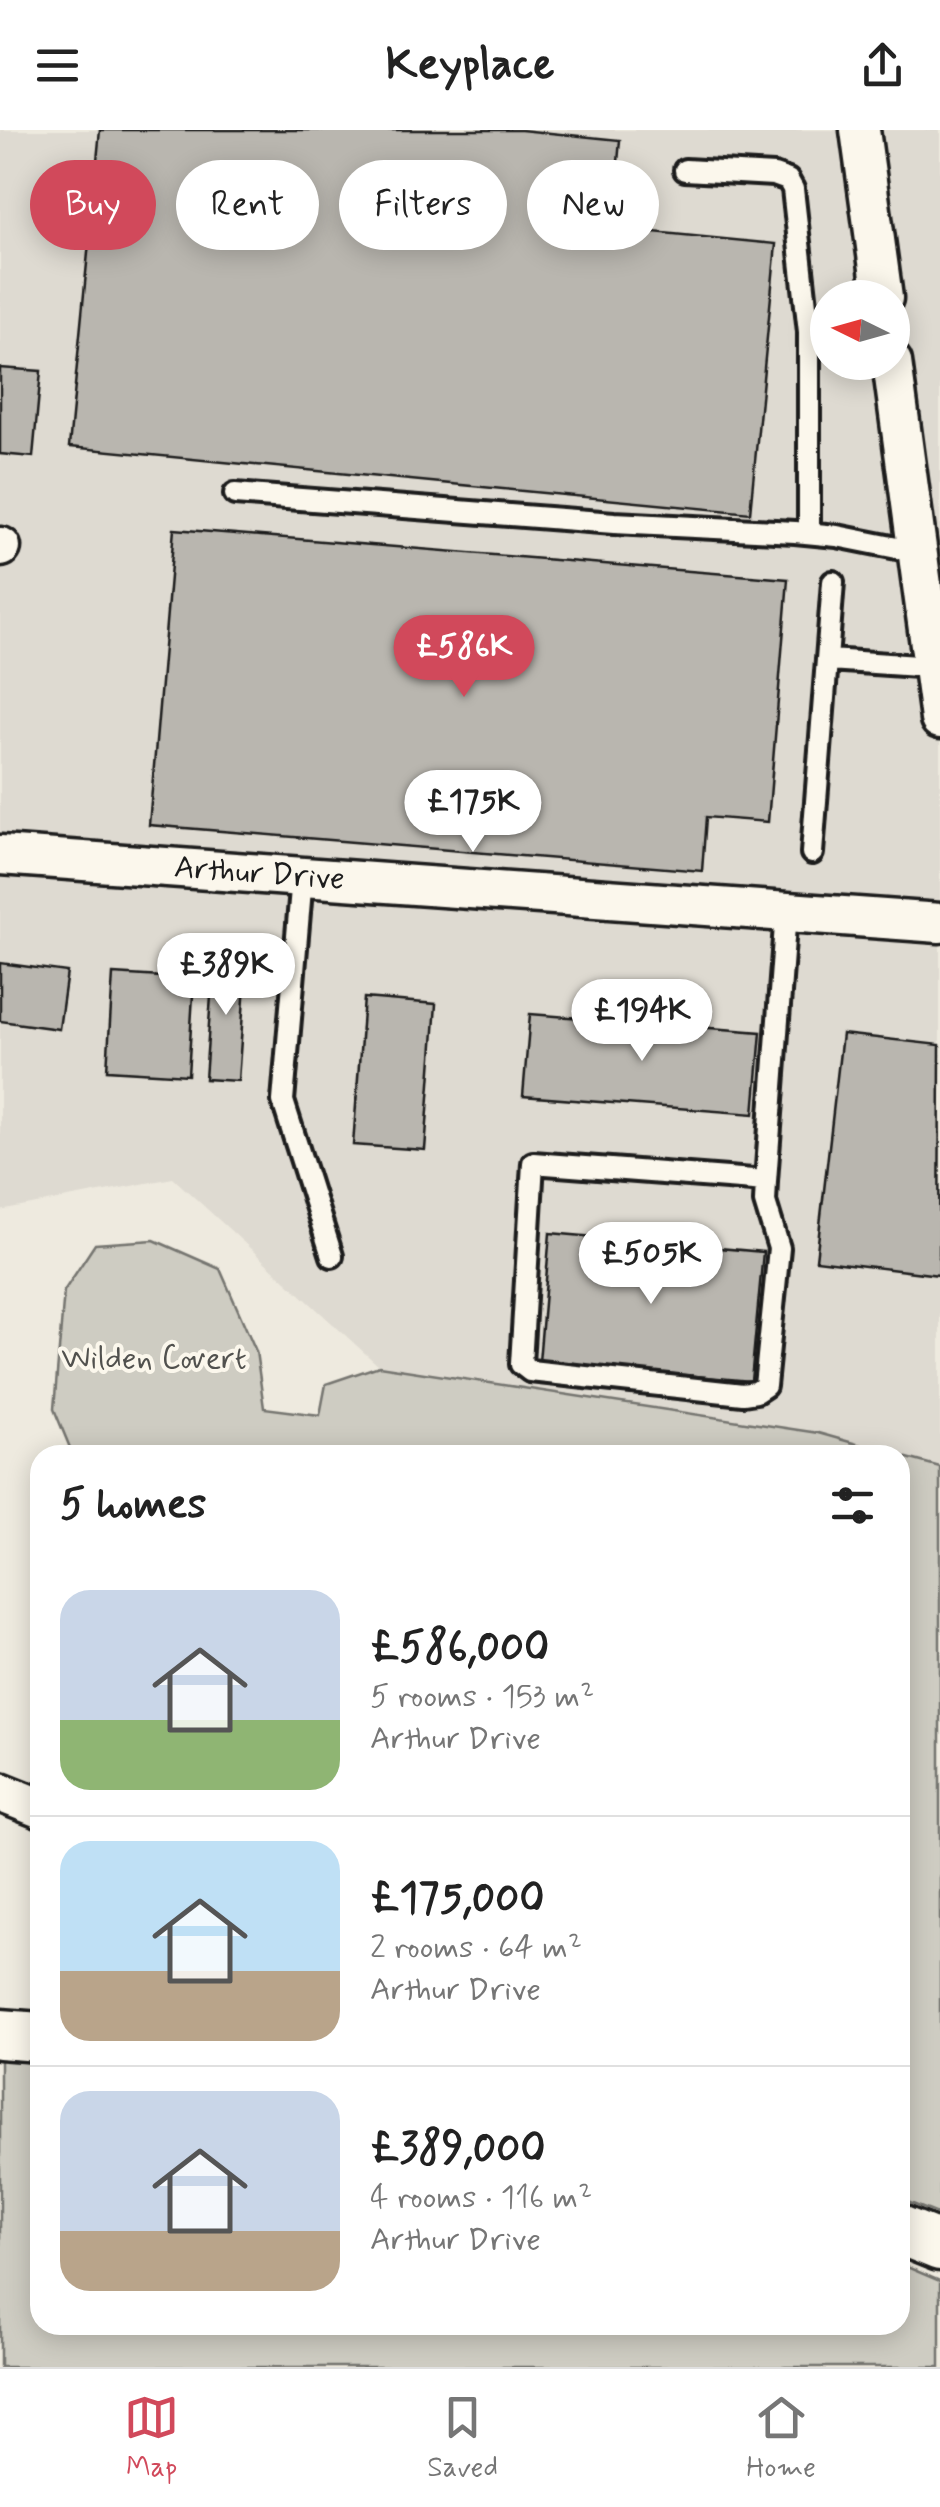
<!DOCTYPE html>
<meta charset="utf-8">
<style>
body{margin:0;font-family:Mynerve,sans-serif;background:#f6f6f6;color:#222;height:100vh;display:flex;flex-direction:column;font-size:38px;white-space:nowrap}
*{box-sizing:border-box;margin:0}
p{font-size:32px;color:#767676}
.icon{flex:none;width:55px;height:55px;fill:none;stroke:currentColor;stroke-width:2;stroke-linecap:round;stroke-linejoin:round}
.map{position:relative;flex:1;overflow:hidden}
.sheet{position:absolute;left:30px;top:1315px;width:880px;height:890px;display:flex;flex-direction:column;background:#fff;border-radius:30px;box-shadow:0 5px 25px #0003}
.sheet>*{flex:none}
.guide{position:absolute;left:30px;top:30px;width:880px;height:90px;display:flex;gap:20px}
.needle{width:65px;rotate:275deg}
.tools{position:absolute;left:810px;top:150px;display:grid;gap:20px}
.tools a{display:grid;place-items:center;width:100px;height:100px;border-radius:50%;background:#fff;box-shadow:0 5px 25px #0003;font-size:50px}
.price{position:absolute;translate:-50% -85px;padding:0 22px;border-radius:35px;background:#fff;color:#222;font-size:32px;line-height:65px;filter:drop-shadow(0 2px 5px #0008)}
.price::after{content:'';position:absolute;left:50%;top:60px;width:30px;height:22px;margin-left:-15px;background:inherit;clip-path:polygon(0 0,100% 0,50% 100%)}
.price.active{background:#d1495b;color:#fff}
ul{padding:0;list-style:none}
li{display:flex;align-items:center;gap:30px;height:250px;padding:0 30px}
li+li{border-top:2px solid #e0e0e0}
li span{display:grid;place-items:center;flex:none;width:280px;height:200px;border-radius:30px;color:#555}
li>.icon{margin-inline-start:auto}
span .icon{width:120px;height:120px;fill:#fffc;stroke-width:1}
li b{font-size:42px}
h2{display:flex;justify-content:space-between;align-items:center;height:120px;padding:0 30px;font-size:42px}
.tag{padding:0 35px;border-radius:45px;background:#fff;box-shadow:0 5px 25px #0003;font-size:35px;line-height:90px}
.tag.active{background:#d1495b;color:#fff}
header{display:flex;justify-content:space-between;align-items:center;height:130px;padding:0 30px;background:#fff;font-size:45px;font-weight:700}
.dock{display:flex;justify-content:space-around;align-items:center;height:140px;border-top:2px solid #e0e0e0;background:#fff;font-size:28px;color:#767676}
.dock a{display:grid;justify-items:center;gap:5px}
.dock .active{color:#d1495b}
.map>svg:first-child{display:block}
</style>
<header><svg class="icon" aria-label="menu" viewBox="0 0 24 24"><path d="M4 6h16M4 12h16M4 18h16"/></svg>Keyplace<svg class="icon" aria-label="share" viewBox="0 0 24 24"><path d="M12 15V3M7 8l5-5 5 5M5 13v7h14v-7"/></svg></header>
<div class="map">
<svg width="940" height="2237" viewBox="0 0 940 2237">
<rect width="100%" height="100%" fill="#eeeadf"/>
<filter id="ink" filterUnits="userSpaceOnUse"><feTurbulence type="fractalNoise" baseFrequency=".01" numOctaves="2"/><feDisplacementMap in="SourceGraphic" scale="20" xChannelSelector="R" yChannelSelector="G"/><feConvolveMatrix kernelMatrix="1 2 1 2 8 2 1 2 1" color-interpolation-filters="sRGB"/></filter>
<g filter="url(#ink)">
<path fill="#dedad1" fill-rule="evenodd" d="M0,0h940v1337l-122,-34 -439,-67 -206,-188 -173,33zM828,168h64v64h-64z"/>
<path fill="#ceccc2" stroke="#75746f" stroke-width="2.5" d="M154,1110l66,29 36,82 8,57 56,7 6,-31 53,-18 439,67 78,22h-823l-19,-46 10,-118 31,-47z
M900,1326l40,11v748l-40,-16z
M0,1929l40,3v263h860v-61l40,17v86h-940z"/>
<path fill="#b9b6af" stroke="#1c1c1c" stroke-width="2.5" d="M100,0h421l99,10 -8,88 164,16 -26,269 -681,-66z
M0,238l41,3 -8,86 -33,-3z
M174,399l614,50 -20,243 -62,-5 -4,54 -553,-46z
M214,825l33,2 -9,124 -33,-2z
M0,833l67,9 -8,57 -59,-8z
M113,844l81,5 -6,96 -81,-5z
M364,868l72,6 -11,146 -72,-5z
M530,884l231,18 -7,82 -231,-18z
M842,904l98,11 -1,230 -123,-15z
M550,1103l213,19 -12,129 -212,-19z"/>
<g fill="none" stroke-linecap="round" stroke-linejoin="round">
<defs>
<path id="service" d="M685,40l89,5 14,5 5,9 16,143v201
M235,364l379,29 181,9 42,4 80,16
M829,530l104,7
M812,723l21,-271
M302,747l-19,224 49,155
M766,1051l-1,21 14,46 -14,138 -9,6 -13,2 -213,-23 -9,-7 12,-201 233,18 20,-269"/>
<g id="minor">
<path d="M860,0l23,168"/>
<path d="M892,232l48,357"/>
<path d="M0,417h1"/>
<path id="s1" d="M0,725l940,68"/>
<path d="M0,1662l40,16"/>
</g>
<path id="tertiary" d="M0,1904l40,3
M900,2100l40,16"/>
</defs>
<use href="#service" stroke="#1c1c1c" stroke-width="28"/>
<use href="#minor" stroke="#1c1c1c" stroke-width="45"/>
<use href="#tertiary" stroke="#1c1c1c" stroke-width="55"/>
<use href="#service" stroke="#fbf7ec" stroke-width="20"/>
<use href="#minor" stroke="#fbf7ec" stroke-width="38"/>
<use href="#tertiary" stroke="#fbf7ec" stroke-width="48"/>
</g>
</g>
<g text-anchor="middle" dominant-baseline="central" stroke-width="8" stroke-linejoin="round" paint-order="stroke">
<g font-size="32" fill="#1c1c1c" stroke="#fbf7ec">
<text stroke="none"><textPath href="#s1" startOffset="260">Arthur Drive</textPath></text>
</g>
<g font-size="32" fill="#51514e" stroke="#fbf7ec">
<text x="154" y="1229">Wilden Covert</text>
</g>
</g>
</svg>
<div class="tools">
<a><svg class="needle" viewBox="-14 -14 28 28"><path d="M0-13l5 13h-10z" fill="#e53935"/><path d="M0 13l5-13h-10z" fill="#767676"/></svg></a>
</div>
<b class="price active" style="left:464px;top:570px">£586K</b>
<b class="price" style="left:473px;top:725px">£175K</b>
<b class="price" style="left:226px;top:888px">£389K</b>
<b class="price" style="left:642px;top:934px">£194K</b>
<b class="price" style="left:651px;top:1177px">£505K</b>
<div class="guide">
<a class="tag active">Buy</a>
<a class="tag">Rent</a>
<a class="tag">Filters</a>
<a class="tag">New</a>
</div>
<section class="sheet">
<h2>5 homes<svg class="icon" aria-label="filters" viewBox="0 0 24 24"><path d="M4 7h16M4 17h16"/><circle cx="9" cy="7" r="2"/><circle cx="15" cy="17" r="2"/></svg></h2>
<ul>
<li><span style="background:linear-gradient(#c9d6e8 65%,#8fb573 0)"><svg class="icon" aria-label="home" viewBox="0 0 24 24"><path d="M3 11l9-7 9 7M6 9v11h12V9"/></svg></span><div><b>£586,000</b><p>5 rooms · 153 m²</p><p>Arthur Drive</p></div></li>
<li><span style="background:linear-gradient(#bfe0f5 65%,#b9a48a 0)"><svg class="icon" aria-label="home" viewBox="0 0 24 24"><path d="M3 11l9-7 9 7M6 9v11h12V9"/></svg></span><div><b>£175,000</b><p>2 rooms · 64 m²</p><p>Arthur Drive</p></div></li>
<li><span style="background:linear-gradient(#c9d6e8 70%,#b9a48a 0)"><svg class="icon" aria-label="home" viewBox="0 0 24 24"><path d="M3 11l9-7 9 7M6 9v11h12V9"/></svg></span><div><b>£389,000</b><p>4 rooms · 116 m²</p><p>Arthur Drive</p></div></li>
</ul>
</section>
</div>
<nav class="dock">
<a class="active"><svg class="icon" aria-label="map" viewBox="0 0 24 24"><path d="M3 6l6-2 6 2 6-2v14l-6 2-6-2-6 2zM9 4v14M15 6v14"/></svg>Map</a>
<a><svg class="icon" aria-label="saved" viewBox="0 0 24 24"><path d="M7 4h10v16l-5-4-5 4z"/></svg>Saved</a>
<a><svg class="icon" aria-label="home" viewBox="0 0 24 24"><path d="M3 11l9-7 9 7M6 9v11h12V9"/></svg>Home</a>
</nav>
